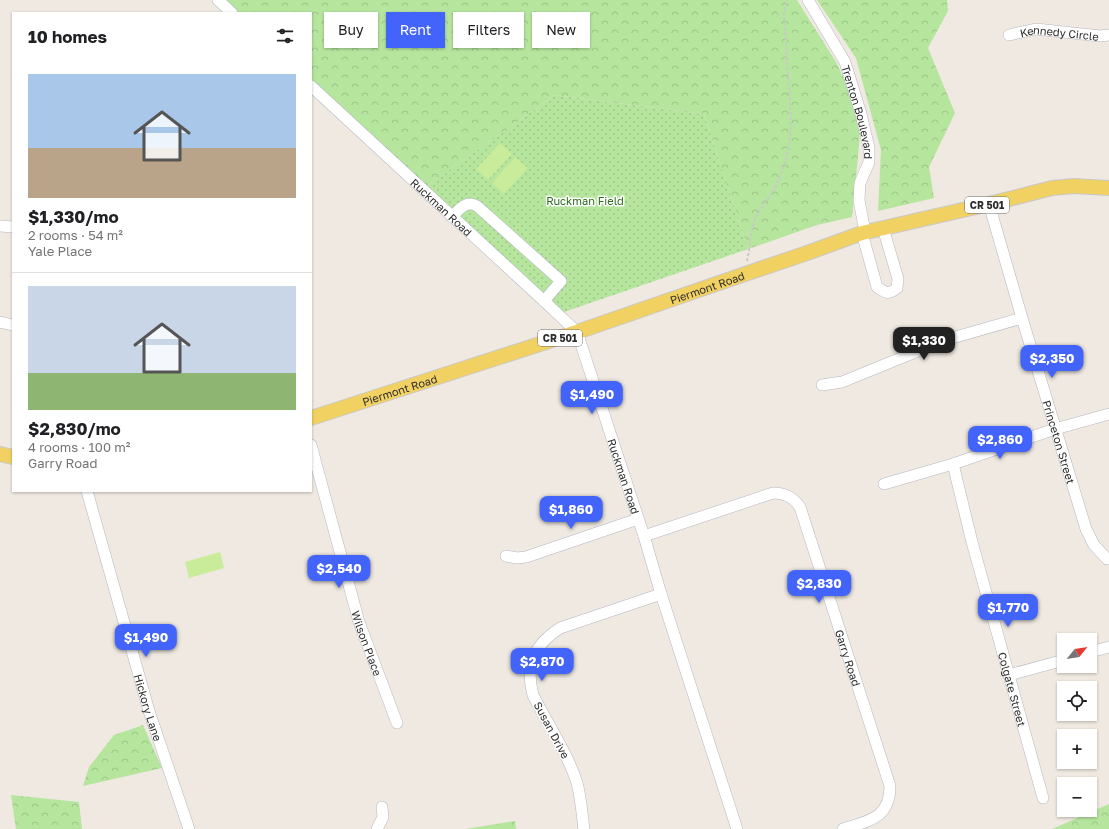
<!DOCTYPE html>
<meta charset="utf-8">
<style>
body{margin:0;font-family:"Golos Text",sans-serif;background:#f6f6f6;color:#202124;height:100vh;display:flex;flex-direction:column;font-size:15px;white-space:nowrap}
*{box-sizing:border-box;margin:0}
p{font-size:13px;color:#757577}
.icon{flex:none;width:22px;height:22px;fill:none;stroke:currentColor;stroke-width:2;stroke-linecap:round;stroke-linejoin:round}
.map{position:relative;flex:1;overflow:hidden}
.details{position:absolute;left:12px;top:12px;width:300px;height:480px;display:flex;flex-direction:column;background:#fff;border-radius:0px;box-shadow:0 1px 3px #0004}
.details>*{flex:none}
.banner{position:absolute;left:324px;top:12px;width:380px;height:36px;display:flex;gap:8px}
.needle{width:26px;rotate:60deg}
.tools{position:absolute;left:1057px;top:633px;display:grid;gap:8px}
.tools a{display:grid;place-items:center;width:40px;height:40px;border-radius:0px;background:#fff;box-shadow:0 1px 3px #0004;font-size:20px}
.price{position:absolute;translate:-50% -34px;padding:0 9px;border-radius:8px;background:#4264fb;color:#fff;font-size:13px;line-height:26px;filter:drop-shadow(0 1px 2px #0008)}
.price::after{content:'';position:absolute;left:50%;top:24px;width:12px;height:9px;margin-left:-6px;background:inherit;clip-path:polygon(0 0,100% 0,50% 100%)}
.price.selected{background:#222;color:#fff}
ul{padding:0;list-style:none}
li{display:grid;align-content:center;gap:8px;height:212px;padding:0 16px}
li+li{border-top:1px solid #e0e0e0}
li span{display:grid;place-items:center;height:124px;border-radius:0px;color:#555}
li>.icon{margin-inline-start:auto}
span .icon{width:72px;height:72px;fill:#fffc;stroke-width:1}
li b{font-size:17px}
h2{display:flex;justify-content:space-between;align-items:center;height:48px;padding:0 16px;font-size:17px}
.tag{padding:0 14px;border-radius:0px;background:#fff;box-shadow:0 1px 3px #0004;font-size:14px;line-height:36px}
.tag.selected{background:#4264fb;color:#fff}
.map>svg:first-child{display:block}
</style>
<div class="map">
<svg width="1109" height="829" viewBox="0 0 1109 829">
<defs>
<pattern id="grass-dots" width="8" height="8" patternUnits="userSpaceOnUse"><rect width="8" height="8" fill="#b6e59e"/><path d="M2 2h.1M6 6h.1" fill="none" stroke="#9dc588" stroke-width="1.8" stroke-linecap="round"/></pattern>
<pattern id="forest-crowns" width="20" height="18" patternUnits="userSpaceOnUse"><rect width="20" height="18" fill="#b6e59e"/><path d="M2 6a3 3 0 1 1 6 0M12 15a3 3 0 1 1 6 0" fill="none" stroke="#9dc588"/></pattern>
</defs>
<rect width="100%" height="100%" fill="#efe9e1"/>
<path fill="url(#grass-dots)" d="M555,95l149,19 44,135 -187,64 -137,-125z"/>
<path fill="url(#forest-crowns)" d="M217,0h580l39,62 25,52 -2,32 -7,71 -35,8 -69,24 -44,-135 -149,-19 -131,93 -113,-102v-73h-80z
M817,0h130l1,11 -20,37 27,65 -26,54 5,31 -56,13 3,-61 -25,-92z
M143,725l19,43 -79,18 6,-19 25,-32z
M11,795l68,7 3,27h-66z
M1109,804v25h-57z
M515,821l1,8h-51z"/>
<path fill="#c9ec9a" d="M500,143l12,11 -24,26 -12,-11z
M515,157l13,11 -24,26 -12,-11z
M220,552l4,16 -35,10 -4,-16z"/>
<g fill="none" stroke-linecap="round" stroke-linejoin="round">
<defs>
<g id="minor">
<path d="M218,0l14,13"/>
<path id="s1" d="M808,0l37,62 16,52 8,34v14l-9,21 -1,17 6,32"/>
<path id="s2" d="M1009,35l27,-6 64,7 9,-1"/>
<path id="s3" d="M311,86l233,215 33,31 67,204 17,58 76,235"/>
<path id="s4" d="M989,204l33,114 64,211 8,16 13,14"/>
<path d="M452,217c7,-8 14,-17 25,-11l84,75 -17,20"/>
<path d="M0,226l13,1"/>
<path d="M862,233l15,54c9,6 11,8 20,1l1,-9 -15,-51"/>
<path d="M0,322l13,3"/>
<path d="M822,385l20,-3 103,-42 77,-22"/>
<path id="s5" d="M311,445l48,177 38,101"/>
<path id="s6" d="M953,464l19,78 71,256"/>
<path d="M884,484l69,-20 102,-35 54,-15"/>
<path id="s7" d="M87,491l62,220 40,118"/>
<path id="s8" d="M644,536l129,-43c12,0 20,4 27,14l90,279c0,33 -22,35 -47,43"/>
<path d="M506,556l11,2 9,-1 112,-38"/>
<path d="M1090,652l19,-5"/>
<path d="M1009,675l55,-15"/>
<path d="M377,829l6,-12 -1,-10"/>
<path d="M584,829c-2,-15 -3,-31 -7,-46 -9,-29 -30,-60 -44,-88 -8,-30 1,-50 27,-67l101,-34"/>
</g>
<g id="major">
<path id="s9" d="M311,418l266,-86 168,-58 62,-21 55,-20 127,-29 63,-16 22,-2 35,2"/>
<path d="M0,454l13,3"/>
</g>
</defs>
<use href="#minor" stroke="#b4b7c1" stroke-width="12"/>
<use href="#major" stroke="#c9c9c9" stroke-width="16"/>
<path stroke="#c9c9c9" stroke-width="2" stroke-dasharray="3 2" stroke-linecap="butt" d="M747,261c3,-13 3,-27 7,-39 4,-11 12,-20 18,-29 13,-23 19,-48 19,-74l-7,-105 3,-14"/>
<use href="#minor" stroke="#fff" stroke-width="11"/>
<use href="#major" stroke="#f2d163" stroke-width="14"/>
</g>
<g text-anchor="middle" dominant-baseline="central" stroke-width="3" stroke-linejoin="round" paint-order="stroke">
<g fill="#fff" stroke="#6d6d6d" stroke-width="1">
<rect x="965" y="197" width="44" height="16" rx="3"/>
<rect x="538" y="330" width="44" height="16" rx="3"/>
</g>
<g font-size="10" font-weight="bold" fill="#2e2e2e">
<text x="987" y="205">CR 501</text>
<text x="560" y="338">CR 501</text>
</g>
<g font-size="11" fill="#2e2e2e" stroke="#fff">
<text stroke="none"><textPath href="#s2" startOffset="51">Kennedy Circle</textPath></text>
<text stroke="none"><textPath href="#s1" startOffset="124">Trenton Boulevard</textPath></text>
<text stroke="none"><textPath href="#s3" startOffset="178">Ruckman Road</textPath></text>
<text stroke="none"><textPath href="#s9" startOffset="417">Piermont Road</textPath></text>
<text stroke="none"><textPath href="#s9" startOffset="93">Piermont Road</textPath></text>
<text stroke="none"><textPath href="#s4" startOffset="248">Princeton Street</textPath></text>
<text stroke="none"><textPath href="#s3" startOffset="514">Ruckman Road</textPath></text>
<text stroke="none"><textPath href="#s5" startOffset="206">Wilson Place</textPath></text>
<text stroke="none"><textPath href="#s8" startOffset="326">Garry Road</textPath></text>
<text stroke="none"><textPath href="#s6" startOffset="233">Colgate Street</textPath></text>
<text stroke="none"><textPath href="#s7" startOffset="225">Hickory Lane</textPath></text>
<text transform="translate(552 730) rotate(62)">Susan Drive</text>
</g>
<g font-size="11" fill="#2c6e1b" stroke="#fff">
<text x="585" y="200">Ruckman Field</text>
</g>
</g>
</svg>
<div class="tools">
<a><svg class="needle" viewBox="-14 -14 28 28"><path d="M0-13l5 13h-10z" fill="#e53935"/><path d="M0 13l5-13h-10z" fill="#757577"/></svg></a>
<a><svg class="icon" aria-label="locate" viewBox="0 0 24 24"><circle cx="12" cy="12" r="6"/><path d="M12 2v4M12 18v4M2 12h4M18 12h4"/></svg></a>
<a>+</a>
<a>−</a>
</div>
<b class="price selected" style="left:924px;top:361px">$1,330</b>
<b class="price" style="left:1052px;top:379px">$2,350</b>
<b class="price" style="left:592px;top:415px">$1,490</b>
<b class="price" style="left:1000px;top:460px">$2,860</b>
<b class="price" style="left:571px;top:530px">$1,860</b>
<b class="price" style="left:339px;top:589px">$2,540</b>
<b class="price" style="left:819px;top:604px">$2,830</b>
<b class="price" style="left:1008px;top:628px">$1,770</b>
<b class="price" style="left:146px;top:658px">$1,490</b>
<b class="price" style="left:542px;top:682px">$2,870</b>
<div class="banner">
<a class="tag">Buy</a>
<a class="tag selected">Rent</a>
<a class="tag">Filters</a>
<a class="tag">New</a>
</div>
<section class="details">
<h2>10 homes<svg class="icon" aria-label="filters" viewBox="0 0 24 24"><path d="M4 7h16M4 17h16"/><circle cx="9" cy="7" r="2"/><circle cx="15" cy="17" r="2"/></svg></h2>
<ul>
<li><span style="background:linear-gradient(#a9c7e8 60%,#b9a48a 0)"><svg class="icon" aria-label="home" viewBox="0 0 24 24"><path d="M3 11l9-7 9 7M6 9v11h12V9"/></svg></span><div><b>$1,330/mo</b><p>2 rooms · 54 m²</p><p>Yale Place</p></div></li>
<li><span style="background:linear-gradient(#c9d6e8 70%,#8fb573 0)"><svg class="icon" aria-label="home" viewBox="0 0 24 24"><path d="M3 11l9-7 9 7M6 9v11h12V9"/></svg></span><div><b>$2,830/mo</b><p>4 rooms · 100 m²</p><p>Garry Road</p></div></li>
</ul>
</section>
</div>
